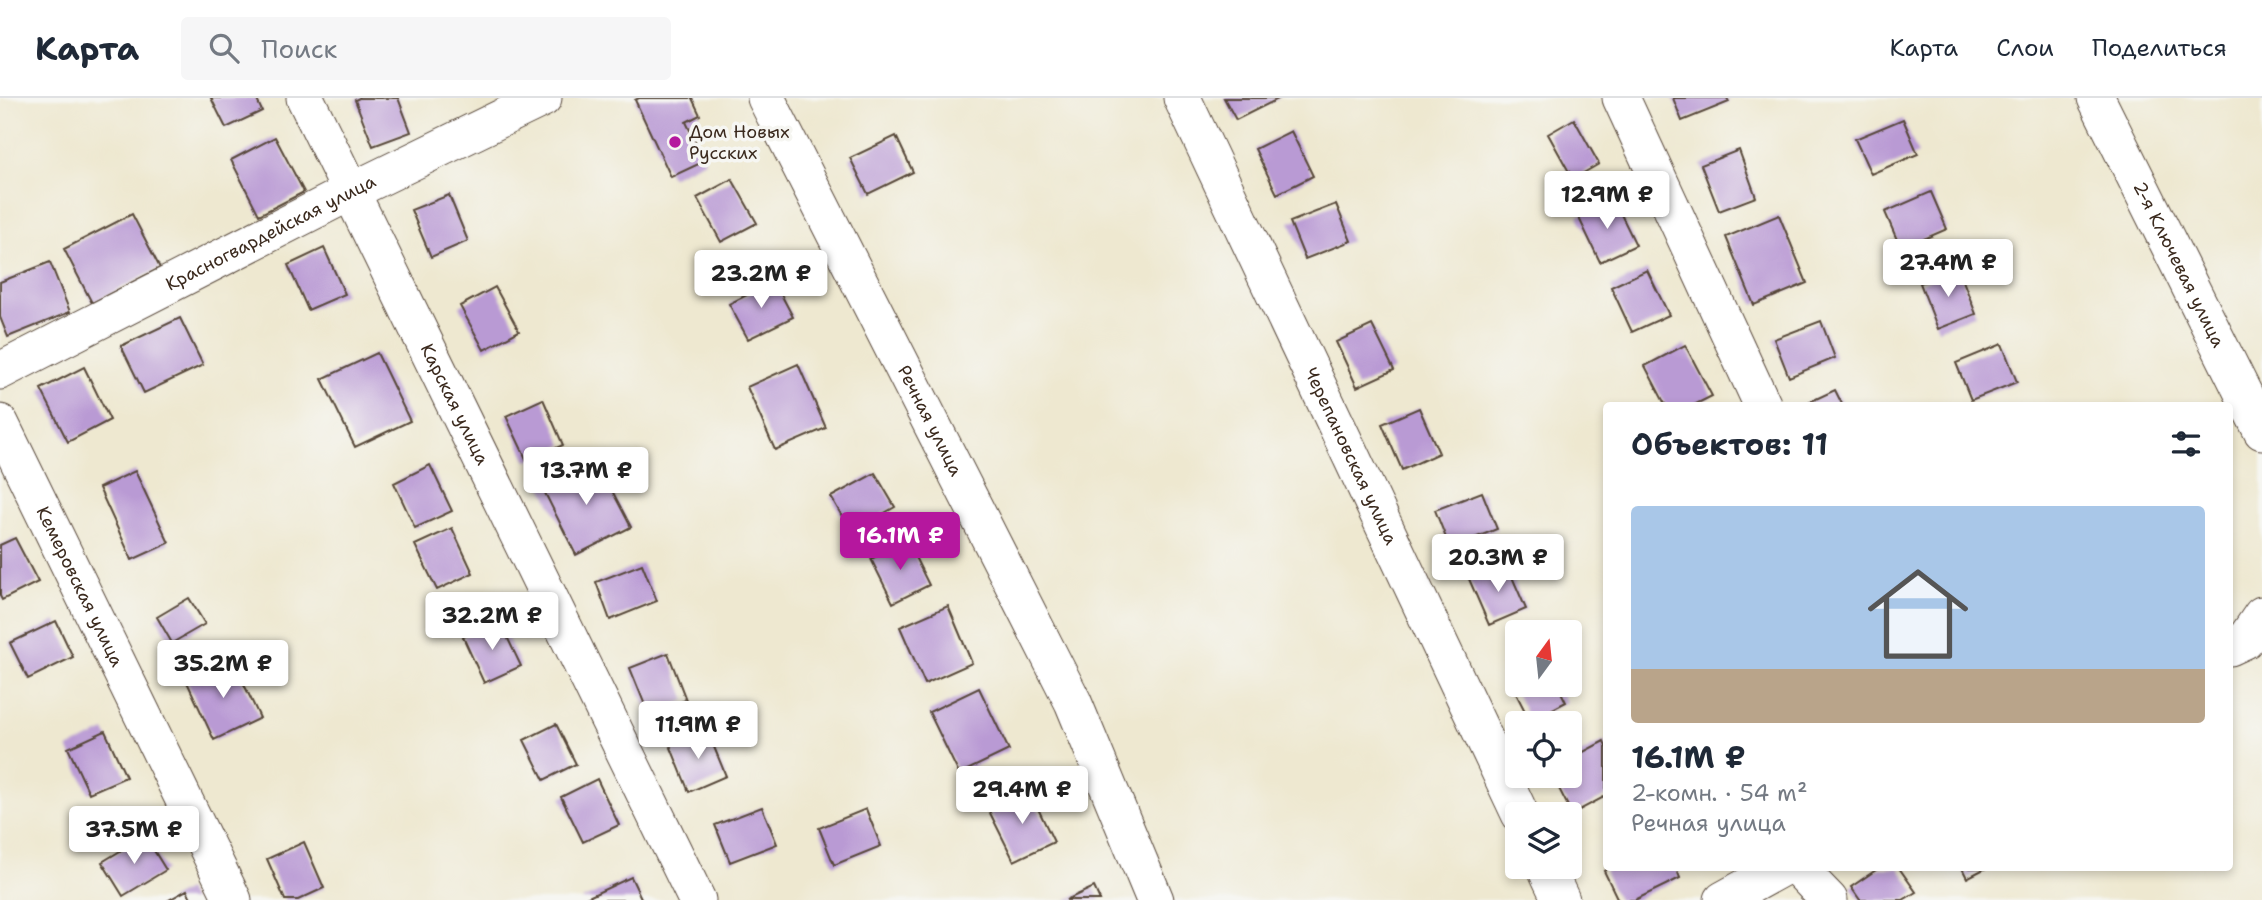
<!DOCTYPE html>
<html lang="ru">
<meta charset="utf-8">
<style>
body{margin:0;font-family:"Shantell Sans",sans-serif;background:#f6f6f7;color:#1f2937;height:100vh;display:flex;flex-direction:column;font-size:26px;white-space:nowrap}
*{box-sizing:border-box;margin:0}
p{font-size:23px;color:#747a83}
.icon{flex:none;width:38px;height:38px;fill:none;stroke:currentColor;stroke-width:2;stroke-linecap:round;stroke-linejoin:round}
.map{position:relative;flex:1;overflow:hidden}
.sheet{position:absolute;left:1603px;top:304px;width:630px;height:469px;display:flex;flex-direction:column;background:#fff;border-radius:7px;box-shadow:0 4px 10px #0003}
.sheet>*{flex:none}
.needle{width:46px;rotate:15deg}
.tools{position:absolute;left:1505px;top:522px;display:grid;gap:14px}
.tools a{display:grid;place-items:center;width:77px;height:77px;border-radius:7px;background:#fff;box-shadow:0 4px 10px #0003;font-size:35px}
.price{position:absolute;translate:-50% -60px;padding:0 16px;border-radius:7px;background:#fff;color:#222;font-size:23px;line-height:46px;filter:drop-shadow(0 2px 4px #0008)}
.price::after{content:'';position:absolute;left:50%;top:42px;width:21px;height:16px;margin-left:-10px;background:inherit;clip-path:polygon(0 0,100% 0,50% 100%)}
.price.active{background:#b5179e;color:#fff}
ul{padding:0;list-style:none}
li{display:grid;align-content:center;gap:14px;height:371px;padding:0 28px}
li+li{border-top:2px solid #e0e1e3}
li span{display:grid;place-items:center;height:217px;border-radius:7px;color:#555}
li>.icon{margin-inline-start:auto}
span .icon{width:126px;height:126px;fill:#fffc;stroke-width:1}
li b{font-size:30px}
h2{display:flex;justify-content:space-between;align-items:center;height:84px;padding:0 28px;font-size:30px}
header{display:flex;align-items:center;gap:42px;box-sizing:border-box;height:98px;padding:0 35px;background:#fff;border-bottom:2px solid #e0e1e3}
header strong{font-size:33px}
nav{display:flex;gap:38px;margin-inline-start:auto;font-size:24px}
.search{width:490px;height:63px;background:#f6f6f7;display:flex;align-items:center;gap:18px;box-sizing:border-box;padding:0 24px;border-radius:7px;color:#747a83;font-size:26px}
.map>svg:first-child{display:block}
</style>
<header>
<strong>Карта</strong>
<div class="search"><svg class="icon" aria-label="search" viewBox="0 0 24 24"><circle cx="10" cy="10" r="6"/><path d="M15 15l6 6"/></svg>Поиск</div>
<nav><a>Карта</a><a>Слои</a><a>Поделиться</a></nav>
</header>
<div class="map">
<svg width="2262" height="802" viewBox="0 0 2262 802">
<rect width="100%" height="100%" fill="#f6f6f2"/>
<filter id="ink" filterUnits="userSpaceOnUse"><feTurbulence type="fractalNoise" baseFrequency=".0143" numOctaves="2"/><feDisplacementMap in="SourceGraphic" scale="14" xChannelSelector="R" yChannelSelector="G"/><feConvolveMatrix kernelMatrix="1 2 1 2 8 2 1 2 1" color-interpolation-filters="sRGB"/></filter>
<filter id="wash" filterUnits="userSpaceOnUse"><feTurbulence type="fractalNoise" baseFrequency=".00686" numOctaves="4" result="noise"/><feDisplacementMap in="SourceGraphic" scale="28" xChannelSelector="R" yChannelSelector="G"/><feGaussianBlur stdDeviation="1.57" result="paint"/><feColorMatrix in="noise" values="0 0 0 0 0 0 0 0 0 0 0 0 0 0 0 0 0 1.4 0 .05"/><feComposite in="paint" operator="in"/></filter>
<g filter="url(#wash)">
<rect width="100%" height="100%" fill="#eee8d0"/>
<g id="blocks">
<path fill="#b99ad4" d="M211,0h45l6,13 -36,17z
M359,0h39l13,34 -38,14 -18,-46z
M639,0h53l8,17 -14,7 19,39 -34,16 -36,-77z
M1224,0h56l-44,22z
M1673,0h54l2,4 -47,19z
M1574,21l25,45 -26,15 -25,-45z
M1903,21l15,35 -47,20 -16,-35z
M1291,33l22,45 -36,18 -22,-45z
M896,38l17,36 -45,22 -18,-36z
M275,39l29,55 -45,23 -28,-55z
M1739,52l17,47 -37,14 -18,-46z
M732,81l25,44 -36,19 -24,-44z
M1931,94l16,37 -46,20 -16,-37z
M449,97l19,46 -37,16 -20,-47z
M1614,102l22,45 -36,17 -22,-46z
M1336,106l15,37 -46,18 -15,-37z
M132,116l28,54 -68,35 -28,-54z
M1779,117l28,68 -53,22 -28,-68z
M324,150l21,46 -37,16 -20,-45z
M50,164l20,50 -62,25 -8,-20v-35z
M1958,170l18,46 -38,15 -18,-46z
M1647,172l22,45 -37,17 -21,-45z
M774,183l19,36 -45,22 -19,-35z
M495,189l24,44 -35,19 -24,-44z
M180,220l23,47 -59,28 -23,-47z
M1821,223l14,37 -46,19 -15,-38z
M1372,227l22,45 -37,17 -21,-45z
M2002,246l15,38 -46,18 -15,-37z
M1685,247l27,51 -20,10h-26l-21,-40z
M377,255l33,68 -55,26 -33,-68z
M798,266l28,64 -51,22 -28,-63z
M84,269l26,53 -42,22 -27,-53z
M1835,292l8,16h-42z
M543,301l20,46 -36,16 -21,-45z
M1419,310l20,45 -37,17 -20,-46z
M596,362l35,67 -55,28 -34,-68z
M430,367l22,46 -37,17 -21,-45z
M135,373l34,72 -37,17 -33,-72z
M875,375l20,34 -44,25 -20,-35z
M1482,394l15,37 -47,19 -15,-38z
M452,430l21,45 -36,17 -22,-45z
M15,440l23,44 -36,18 -2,-4v-51z
M907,443l22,44 -36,18 -22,-44z
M1506,465l20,46 -37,16 -20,-46z
M642,466l15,37 -47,19 -14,-38z
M189,500l16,26 -33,19 -15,-26z
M948,508l24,57 -47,21 -25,-57z
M499,522l22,46 -37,17 -21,-46z
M56,523l17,36 -45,22 -18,-36z
M668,555l18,47 -37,15 -19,-47z
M233,563l27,57 -46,22 -27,-58z
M1517,573v13h40l9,18 -36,19 -23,-45z
M979,590l30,62 -50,24 -30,-62z
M556,626l20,40 -32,16 -20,-40z
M707,632l19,46 -37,16 -19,-47z
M105,633l21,46 -37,16 -21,-45z
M1604,643l2,5v50l-34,18 -20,-39h18v-16z
M597,681l22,46 -36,17 -22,-45z
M1030,694l24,50 -40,19 -25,-50z
M762,709l15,37 -47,18 -15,-37z
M866,711l15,37 -47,19 -15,-37z
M145,738l21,34 -43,26 -21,-34z
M304,744l20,46 -26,12h-13l-18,-41z
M1609,770h67l4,10 -45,22h-17l-14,-29z
M1879,770h20l17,24 -13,8h-43l-9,-13z
M1962,770h24l-19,10z
M631,779l11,23h-60z
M1094,789l6,13h-34z
M187,792l5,10h-23z"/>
</g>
</g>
<g filter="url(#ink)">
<use href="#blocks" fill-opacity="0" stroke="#564639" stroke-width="2"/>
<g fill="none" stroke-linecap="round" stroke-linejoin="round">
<defs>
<g id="minor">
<path id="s1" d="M305,0l392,802"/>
<path id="s2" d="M766,0l307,604 82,198"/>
<path id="s3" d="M1182,0l338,716"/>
<path d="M1621,0l142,308"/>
<path id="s4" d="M2096,0l166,333"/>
<path id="s5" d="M0,273l352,-180 191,-93"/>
<path id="s6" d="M0,325l233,477"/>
<path d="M2230,549l15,-7 17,-25"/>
<path d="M1545,768l16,34"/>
<path d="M1798,770l31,32"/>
<path d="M1723,802l58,-32"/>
</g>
</defs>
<use href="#minor" stroke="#564639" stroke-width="39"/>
<use href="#minor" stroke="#fff" stroke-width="37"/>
</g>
</g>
<circle fill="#b5179e" stroke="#f6f6f2" stroke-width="2.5" cx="675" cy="44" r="7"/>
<g text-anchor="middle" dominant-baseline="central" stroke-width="7" stroke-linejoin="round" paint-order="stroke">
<g font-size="18" fill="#3b2a1e" stroke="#f6f6f2" text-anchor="start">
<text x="689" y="34">Дом Новых<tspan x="689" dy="21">Русских</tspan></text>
</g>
<g font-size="18" fill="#3b2a1e" stroke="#f6f6f2">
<text stroke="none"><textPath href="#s5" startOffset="304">Красногвардейская улица</textPath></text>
<text stroke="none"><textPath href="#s4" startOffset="186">2-я Ключевая улица</textPath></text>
<text stroke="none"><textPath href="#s1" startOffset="341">Карская улица</textPath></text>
<text stroke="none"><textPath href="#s2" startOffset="362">Речная улица</textPath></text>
<text stroke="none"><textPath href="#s3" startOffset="396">Черепановская улица</textPath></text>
<text stroke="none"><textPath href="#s6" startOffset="182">Кемеровская улица</textPath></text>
</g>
</g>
</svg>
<div class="tools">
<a><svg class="needle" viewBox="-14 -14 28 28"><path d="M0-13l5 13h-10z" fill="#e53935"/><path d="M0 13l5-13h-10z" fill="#747a83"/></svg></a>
<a><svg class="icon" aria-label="locate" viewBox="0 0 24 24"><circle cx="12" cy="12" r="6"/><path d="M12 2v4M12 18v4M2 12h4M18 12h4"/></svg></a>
<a><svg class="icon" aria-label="layers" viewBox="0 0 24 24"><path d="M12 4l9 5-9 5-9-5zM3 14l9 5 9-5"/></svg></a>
</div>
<b class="price" style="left:1607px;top:133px">12.9M ₽</b>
<b class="price" style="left:1948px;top:201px">27.4M ₽</b>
<b class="price" style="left:761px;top:212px">23.2M ₽</b>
<b class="price" style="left:586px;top:409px">13.7M ₽</b>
<b class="price active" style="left:900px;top:474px">16.1M ₽</b>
<b class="price" style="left:1498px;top:496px">20.3M ₽</b>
<b class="price" style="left:492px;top:554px">32.2M ₽</b>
<b class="price" style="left:223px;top:602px">35.2M ₽</b>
<b class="price" style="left:698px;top:663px">11.9M ₽</b>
<b class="price" style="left:1022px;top:728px">29.4M ₽</b>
<b class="price" style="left:134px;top:768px">37.5M ₽</b>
<section class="sheet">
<h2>Объектов: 11<svg class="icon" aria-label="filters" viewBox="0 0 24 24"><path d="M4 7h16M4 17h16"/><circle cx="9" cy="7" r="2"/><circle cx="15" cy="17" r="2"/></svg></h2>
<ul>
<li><span style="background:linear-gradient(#a9c7e8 75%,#b9a48a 0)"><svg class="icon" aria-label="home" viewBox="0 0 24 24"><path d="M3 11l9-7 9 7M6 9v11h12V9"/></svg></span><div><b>16.1M ₽</b><p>2-комн. · 54 m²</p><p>Речная улица</p></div></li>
</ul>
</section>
</div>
